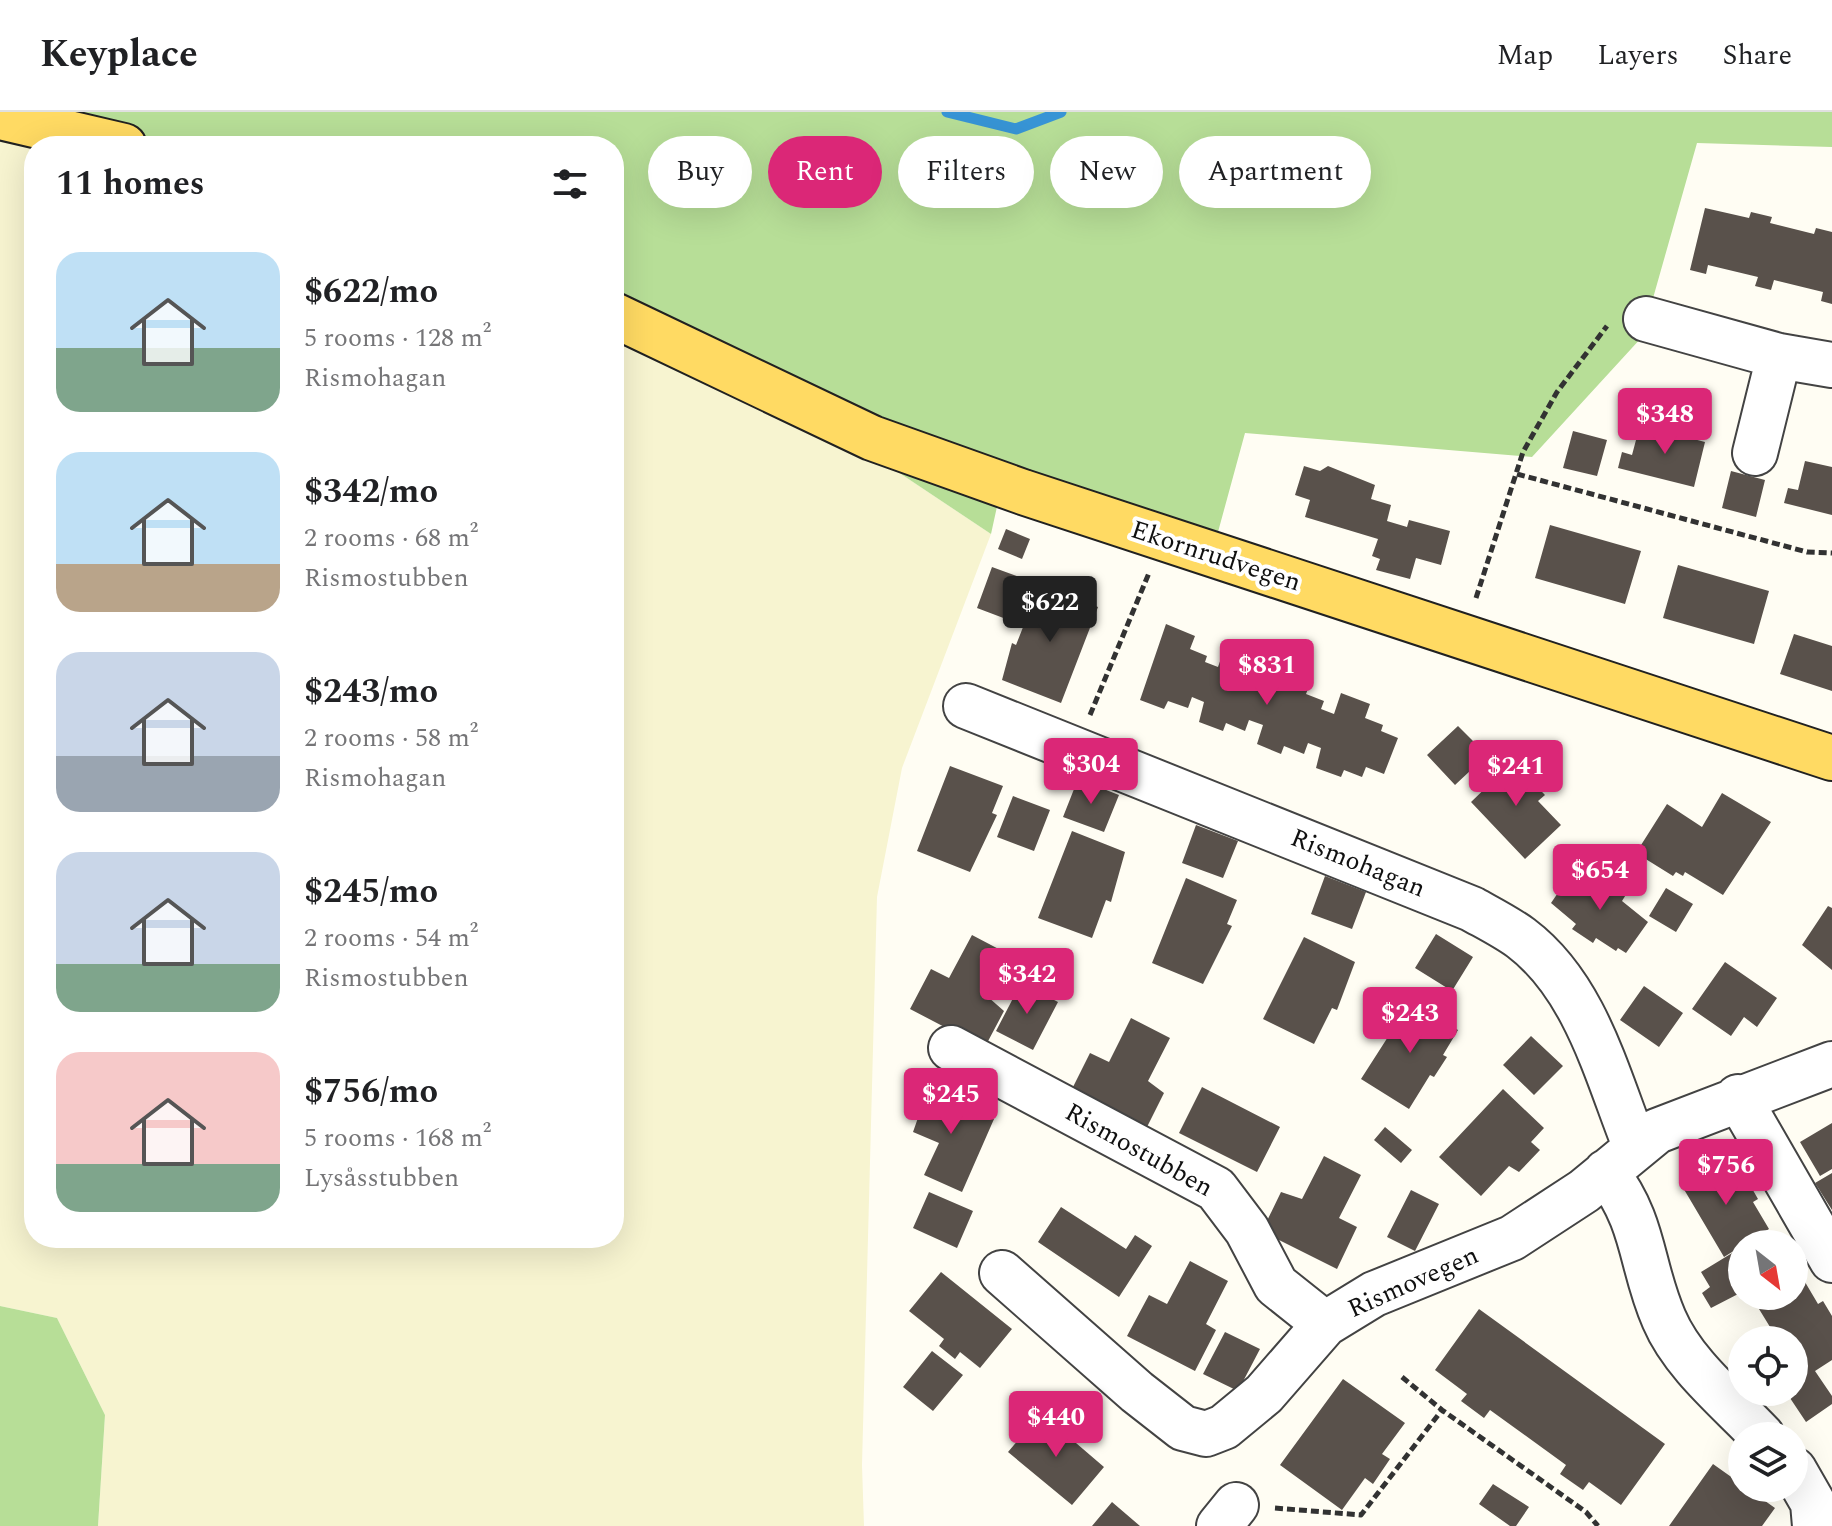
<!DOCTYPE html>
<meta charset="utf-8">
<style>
body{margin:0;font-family:Spectral,serif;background:#f2f2f2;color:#202124;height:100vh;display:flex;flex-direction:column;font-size:30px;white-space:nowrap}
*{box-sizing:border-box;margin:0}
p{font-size:26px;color:#757577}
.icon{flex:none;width:44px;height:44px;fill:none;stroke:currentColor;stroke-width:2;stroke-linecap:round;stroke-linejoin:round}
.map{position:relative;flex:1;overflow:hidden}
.panel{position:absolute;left:24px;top:24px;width:600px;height:1112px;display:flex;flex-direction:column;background:#fff;border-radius:32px;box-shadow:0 8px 32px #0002}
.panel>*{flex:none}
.top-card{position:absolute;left:648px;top:24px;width:760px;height:72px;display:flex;gap:16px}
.needle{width:52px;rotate:149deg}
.controls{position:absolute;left:1728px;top:1118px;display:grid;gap:16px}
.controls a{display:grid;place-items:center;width:80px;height:80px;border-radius:50%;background:#fff;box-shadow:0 8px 32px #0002;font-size:40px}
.price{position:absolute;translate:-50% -68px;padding:0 18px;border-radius:8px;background:#db2777;color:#fff;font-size:26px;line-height:52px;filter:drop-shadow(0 2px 4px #0008)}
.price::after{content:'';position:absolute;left:50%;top:48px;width:24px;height:18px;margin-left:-12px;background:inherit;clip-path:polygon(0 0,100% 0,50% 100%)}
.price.current{background:#222;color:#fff}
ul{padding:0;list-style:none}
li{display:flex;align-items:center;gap:24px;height:200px;padding:0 32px}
li span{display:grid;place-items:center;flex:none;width:224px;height:160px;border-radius:24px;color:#555}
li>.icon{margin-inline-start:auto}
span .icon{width:96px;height:96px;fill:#fffc;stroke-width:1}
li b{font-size:34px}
h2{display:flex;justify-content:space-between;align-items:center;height:96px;padding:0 32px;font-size:34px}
.tag{padding:0 28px;border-radius:36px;background:#fff;box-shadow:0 8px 32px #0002;font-size:28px;line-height:72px}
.tag.current{background:#db2777;color:#fff}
header{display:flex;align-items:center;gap:48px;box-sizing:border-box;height:112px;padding:0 40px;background:#fff;border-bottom:2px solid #e0e0e0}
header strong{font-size:38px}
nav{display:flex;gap:44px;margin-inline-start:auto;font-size:28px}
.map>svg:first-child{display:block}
</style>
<header>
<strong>Keyplace</strong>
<nav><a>Map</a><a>Layers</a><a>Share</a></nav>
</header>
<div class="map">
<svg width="1832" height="1414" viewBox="0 0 1832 1414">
<rect width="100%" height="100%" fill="#fffdf3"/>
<path fill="#f7f4d0" d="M0,2l34,32v1092h580v-909l275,137 102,68 -89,234 -25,129 -15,568 2,61h-766l7,-111 -48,-97 -57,-12z"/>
<path fill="#b7de97" d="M0,0h1832v35l-135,-4 -55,194 -110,120 -287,-24 -27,99 -220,-30 -7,32 -102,-68 -275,-137v-183h-486z
M0,1194l57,12 48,97 -7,111h-98z"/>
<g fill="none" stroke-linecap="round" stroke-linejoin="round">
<path stroke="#3794d5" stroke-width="11" d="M947,0l69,17 45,-17"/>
</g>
<path fill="#59514b" d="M1705,96l44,10 2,-6 21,5 -2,6 44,11 2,-6 16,4v72l-11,-3 2,-9 -49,-12 -3,10 -16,-4 3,-9 -50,-12 -2,9 -16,-4z
M1640,313l65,17 -11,45 -76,-19 4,-16 10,3z
M1573,319l34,9 -10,36 -34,-8z
M1805,349l27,6v48l-48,-12 4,-15 10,2z
M1304,354l16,5 8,-5 47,19 -4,14 20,6 -4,16 20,6 2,-7 41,11 -9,34 -25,-7 -6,21 -34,-9 4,-11 -8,-3 6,-17 -73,-22 5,-17 -15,-5z
M1731,359l34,9 -9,37 -34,-9z
M1550,413l91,26 -16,53 -90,-26z
M1006,417l24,10 -8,20 -24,-10z
M1678,453l91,26 -15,53 -91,-26z
M992,455l38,14 -16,41 -37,-14z
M1040,472l58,23 -37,96 -59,-23 10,-37 4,2z
M1166,512l29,12 -5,13 17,7 -2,6 13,5 7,-20 28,11 -6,13 19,7 -3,7 13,5 7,-20 28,11 -5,13 18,7 -3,8 13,5 7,-21 29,11 -5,14 18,7 -2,6 17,7 -14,36 -18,-7 -4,10 -18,-7 -3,7 -25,-9 5,-20 -13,-5 -4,11 -20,-8 -3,8 -24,-10 6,-19 -14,-5 -4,11 -19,-8 -3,8 -24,-9 5,-20 -12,-5 -4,11 -20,-7 -4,8 -24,-9z
M1794,522l38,12v45l-52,-17z
M1458,614l29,29 -32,30 -28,-30z
M1505,642l40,41 -7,6 23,24 -36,34 -54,-57 26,-25 -8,-9z
M950,654l53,20 -11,27 5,2 -27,57 -53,-21z
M1078,667l41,16 -15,37 -41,-15z
M1722,681l49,29 -48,73 -38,-23 -2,4 -7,-4 -3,4 -37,-23 31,-49 35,23z
M1013,684l37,14 -16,41 -37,-14z
M1196,713l42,16 -15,37 -41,-15z
M1072,719l53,21 -14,50 -5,-2 -14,38 -54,-20z
M1573,759l28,16 6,-8 20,14 -5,8 26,21 -22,31 -8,-5 -2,3 -20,-13 -3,5 -21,-14 4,-5 -25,-21z
M1325,764l41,16 -14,37 -41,-15z
M1186,766l51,22 -10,24 5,2 -29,58 -51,-21z
M1666,776l27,16 -17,28 -27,-16z
M1828,794l4,2v62l-30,-25z
M1436,822l37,23 -21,34 -37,-23z
M972,823l38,20 -22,42 16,14 -18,34 -9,-1 -67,-35 21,-40 18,9z
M1304,825l51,25 -18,48 -5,-2 -18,36 -51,-25z
M1725,850l52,36 -20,29 -13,-10 -13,19 -39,-27z
M1021,871l37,19 -25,48 -37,-19z
M1644,874l39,27 -24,34 -39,-27z
M1411,889l47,29 -15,25 4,2 -13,20 -4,-2 -21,34 -48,-30z
M1131,906l39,20 -22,43 16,12 -18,36 -76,-36 20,-40 19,9z
M1531,924l32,30 -29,29 -31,-30z
M932,966l20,8 -6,13 48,20 -32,73 -38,-17 15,-32 -26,-11z
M1202,975l78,40 -23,45 -78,-39z
M1503,977l41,39 -13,14 9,8 -21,22 -10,-6 -28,30 -42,-39z
M1832,1011v46l-12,7 -20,-34z
M1385,1015l27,23 -11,13 -27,-23z
M1324,1044l37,19 -22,43 18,9 -20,42 -68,-34 -5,-8 17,-35 21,7z
M1727,1047l14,22 5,-3 12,21 -5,3 16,27 -45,28 -42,-71z
M1832,1061v37l-17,-27z
M1411,1078l28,14 -24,47 -28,-14z
M929,1080l44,19 -16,37 -44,-20z
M1061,1095l65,42 9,-14 17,11 -33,51 -81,-55z
M1742,1135v45l-31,16 -9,-15 8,-6 -9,-15z
M1190,1149l38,20 -22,43 10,6 -21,41 -68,-35 22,-41 18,9z
M941,1160l71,57 -32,39 -20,-16 -5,7 -16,-13 5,-7 -35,-28z
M1805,1170l13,22 5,-3 9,15v44l-17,11 17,25v8l-26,18 -20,-30h8v-9l7,-4 -7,-12v-27h-16l-19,-31 22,-13h13v-8z
M1479,1197l186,135 -44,61 -32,-23 -6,8 -23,-16 6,-9 -76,-55 -6,8 -23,-17 6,-7 -32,-24z
M1225,1220l35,17 -22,42 -35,-17z
M932,1239l31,24 -30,36 -30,-24z
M1343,1267l62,44 -23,31 8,5 -17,25 -8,-6 -23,32 -62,-45z
M1041,1301l63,54 -32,38 -64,-53z
M1713,1352l62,44 -13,18h-93z
M1493,1372l36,23 -13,19h-6l-31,-22z
M1112,1390l28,24h-48z"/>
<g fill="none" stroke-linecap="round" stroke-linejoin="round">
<defs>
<path id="minor" d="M1646,207l133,37 53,9
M1755,341l24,-97
M966,594l506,203c16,9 34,18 49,29 65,49 86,138 115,210
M951,936l265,141 31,41 29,55 49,39
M1738,985l94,163
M1606,1060c40,52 34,92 58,147 19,45 65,82 98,117
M1002,1161l135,119 46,36 23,6 18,-7 40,-33 61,-70 49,-30 138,-56 72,-47 73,-60 175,-67
M1794,1358l19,33 2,23
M1219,1414l17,-21"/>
<path id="major" d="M0,5l124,29
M614,203l258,123 151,54 809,266"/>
</defs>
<use href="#minor" stroke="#434343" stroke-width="48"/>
<use href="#major" stroke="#212121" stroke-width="48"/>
<path stroke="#323232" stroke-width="5" stroke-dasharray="8 4" stroke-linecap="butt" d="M1517,362l290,78 25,1
M1476,486l47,-146 34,-60 50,-66
M1090,603l59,-142
M1402,1265l40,33 144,102 12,14
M1275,1396l86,7 81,-105"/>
<use href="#minor" stroke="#fff" stroke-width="44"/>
<use href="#major" stroke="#ffda63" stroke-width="44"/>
</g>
<g text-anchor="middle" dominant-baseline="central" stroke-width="8" stroke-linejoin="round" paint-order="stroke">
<g font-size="26" fill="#101010" stroke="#fff">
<text transform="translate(1216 444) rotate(18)">Ekornrudvegen</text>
<text transform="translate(1358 751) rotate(22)">Rismohagan</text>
<text transform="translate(1139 1038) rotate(29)">Rismostubben</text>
<text transform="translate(1413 1170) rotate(-24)">Rismovegen</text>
</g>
</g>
</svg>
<div class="controls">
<a><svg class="needle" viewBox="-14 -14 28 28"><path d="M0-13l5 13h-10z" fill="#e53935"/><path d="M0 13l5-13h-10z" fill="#757577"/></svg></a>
<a><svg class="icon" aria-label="locate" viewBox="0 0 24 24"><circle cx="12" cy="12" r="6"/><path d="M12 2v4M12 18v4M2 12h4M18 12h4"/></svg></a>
<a><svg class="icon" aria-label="layers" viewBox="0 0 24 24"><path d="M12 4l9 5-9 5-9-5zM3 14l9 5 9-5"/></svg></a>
</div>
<b class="price" style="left:1665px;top:344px">$348</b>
<b class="price current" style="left:1050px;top:532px">$622</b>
<b class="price" style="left:1267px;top:595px">$831</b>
<b class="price" style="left:1091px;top:694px">$304</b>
<b class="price" style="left:1516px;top:696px">$241</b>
<b class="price" style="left:1600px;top:800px">$654</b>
<b class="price" style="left:1027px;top:904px">$342</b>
<b class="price" style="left:1410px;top:943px">$243</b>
<b class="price" style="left:951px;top:1024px">$245</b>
<b class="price" style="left:1726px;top:1095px">$756</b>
<b class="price" style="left:1056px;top:1347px">$440</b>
<div class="top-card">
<a class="tag">Buy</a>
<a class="tag current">Rent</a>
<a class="tag">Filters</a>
<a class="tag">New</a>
<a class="tag">Apartment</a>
</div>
<section class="panel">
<h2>11 homes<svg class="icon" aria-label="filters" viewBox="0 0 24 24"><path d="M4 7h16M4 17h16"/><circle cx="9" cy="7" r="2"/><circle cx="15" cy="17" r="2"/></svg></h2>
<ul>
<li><span style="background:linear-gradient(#bfe0f5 60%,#7fa58c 0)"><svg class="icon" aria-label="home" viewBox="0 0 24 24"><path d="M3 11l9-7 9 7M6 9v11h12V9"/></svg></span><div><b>$622/mo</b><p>5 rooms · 128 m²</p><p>Rismohagan</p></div></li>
<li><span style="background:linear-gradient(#bfe0f5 70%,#b9a48a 0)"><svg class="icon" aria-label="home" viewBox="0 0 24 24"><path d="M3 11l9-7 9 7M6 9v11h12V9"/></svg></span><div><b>$342/mo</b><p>2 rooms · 68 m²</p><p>Rismostubben</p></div></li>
<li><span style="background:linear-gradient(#c9d6e8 65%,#9aa5b1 0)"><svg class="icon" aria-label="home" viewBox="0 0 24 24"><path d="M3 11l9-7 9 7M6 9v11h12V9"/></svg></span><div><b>$243/mo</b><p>2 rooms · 58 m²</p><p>Rismohagan</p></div></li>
<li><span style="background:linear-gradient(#c9d6e8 70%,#7fa58c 0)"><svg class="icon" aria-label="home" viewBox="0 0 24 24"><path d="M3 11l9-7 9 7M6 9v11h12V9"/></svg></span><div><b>$245/mo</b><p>2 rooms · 54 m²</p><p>Rismostubben</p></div></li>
<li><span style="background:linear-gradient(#f6c9c9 70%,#7fa58c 0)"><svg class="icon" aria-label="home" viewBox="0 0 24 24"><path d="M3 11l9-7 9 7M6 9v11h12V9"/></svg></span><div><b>$756/mo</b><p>5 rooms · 168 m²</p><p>Lysåsstubben</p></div></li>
</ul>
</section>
</div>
